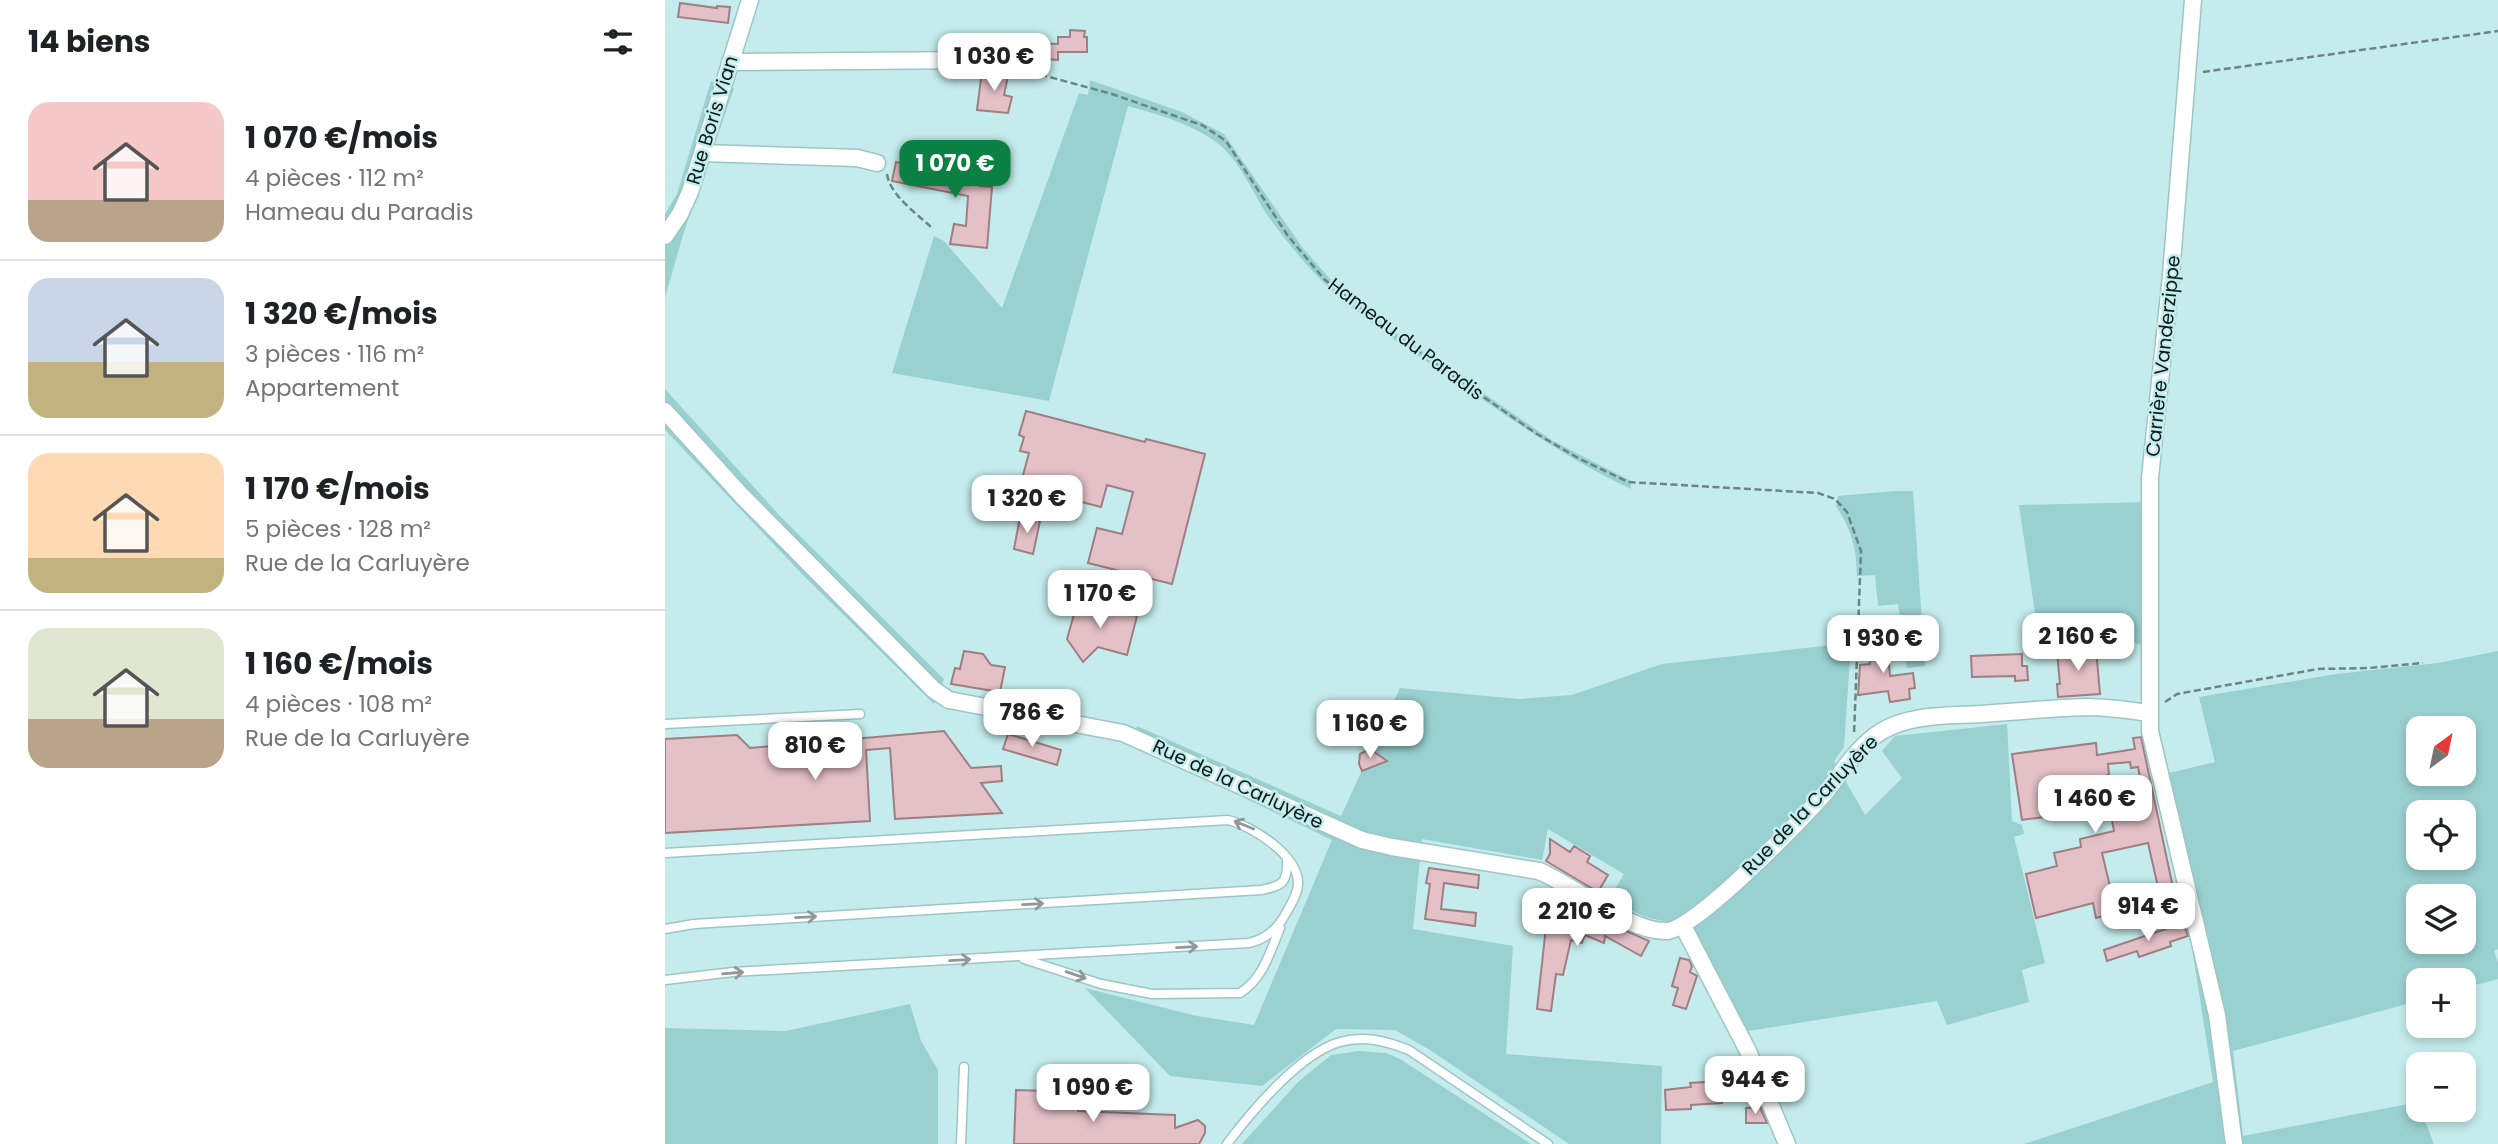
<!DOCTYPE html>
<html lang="fr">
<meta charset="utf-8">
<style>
body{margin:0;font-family:Poppins,sans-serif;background:#f6f6f6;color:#202124;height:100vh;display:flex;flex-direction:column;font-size:26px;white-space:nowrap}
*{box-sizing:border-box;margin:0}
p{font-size:23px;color:#757577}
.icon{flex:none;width:38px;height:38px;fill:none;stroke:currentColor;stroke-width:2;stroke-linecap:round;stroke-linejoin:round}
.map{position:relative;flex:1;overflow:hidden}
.side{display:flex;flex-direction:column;background:#fff;width:665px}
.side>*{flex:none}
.needle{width:46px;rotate:33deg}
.buttons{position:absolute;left:1741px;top:716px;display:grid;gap:14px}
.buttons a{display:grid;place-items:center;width:70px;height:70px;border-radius:14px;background:#fff;box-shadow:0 4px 10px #0003;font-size:35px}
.price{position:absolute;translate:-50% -60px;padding:0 16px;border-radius:14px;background:#fff;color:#222;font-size:23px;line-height:46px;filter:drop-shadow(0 2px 4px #0008)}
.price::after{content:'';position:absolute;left:50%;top:42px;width:21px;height:16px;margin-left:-10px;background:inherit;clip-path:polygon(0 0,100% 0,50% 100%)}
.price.current{background:#0b8043;color:#fff}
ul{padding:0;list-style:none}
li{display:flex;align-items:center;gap:21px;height:175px;padding:0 28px}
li+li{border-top:2px solid #e0e0e0}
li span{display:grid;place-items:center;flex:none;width:196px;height:140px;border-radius:21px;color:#555}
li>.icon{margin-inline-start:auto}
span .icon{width:84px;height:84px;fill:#fffc;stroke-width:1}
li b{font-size:30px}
h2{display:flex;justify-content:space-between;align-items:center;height:84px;padding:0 28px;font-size:30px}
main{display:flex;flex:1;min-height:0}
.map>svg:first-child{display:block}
</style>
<main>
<section class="side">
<h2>14 biens<svg class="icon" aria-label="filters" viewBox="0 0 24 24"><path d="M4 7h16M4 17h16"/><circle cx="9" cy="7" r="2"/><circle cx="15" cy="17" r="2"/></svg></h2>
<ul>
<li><span style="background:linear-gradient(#f6c9c9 70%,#b9a48a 0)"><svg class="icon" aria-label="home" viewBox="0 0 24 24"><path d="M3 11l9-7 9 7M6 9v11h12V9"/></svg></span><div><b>1 070 €/mois</b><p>4 pièces · 112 m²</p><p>Hameau du Paradis</p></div></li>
<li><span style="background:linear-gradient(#c9d6e8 60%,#c2b280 0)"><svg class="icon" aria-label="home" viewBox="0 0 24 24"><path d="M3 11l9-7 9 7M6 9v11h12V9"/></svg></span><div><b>1 320 €/mois</b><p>3 pièces · 116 m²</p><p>Appartement</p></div></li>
<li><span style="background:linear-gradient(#ffd9b3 75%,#c2b280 0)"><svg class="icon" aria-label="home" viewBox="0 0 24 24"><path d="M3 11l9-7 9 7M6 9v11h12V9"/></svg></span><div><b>1 170 €/mois</b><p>5 pièces · 128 m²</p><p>Rue de la Carluyère</p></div></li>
<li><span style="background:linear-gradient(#dfe7d0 65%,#b9a48a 0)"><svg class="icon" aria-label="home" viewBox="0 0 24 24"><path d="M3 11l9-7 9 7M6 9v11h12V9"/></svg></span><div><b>1 160 €/mois</b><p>4 pièces · 108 m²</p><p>Rue de la Carluyère</p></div></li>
</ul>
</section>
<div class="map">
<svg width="1833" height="1144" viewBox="0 0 1833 1144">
<rect width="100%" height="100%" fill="#c4ecec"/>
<path fill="#99d0d0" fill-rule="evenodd" d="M425,80l92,32 42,22 78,113 30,34 54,45 167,115 78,40v8c-60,-28 -114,-66 -168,-103 -43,-29 -86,-56 -125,-90 -26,-23 -50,-52 -70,-80 -16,-24 -28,-56 -52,-74 -26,-19 -57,-27 -88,-36l-79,295 -157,-28 42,-137 10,5 58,67 77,-215 9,2z
M46,81l23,7 -51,147 -18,63v-84l12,-20z
M0,389l115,127 164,163 -10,25 -130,-128 -139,-146z
M1229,491h19l12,175 -18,2 -9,-64 -20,2 -3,-31 -18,1c-1,-30 -5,-45 -21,-70l2,-10z
M1489,502l2,144 -39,-5 -78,-1 -20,-135z
M1186,643l-7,104 -10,14 31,54 37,-37 -20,-27 13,-15 112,-12 5,97 10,4 2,9 -10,3 31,126 -23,7 7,32 -82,23 -10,-24 -189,30 -41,-71 -35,-37 -27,-6 -36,-18 15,-25 -76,-45 -6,31 -120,-21 -9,90 100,17 -7,108 156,12 -1,78h-92l-139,-94 -35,-20 -59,-1 -74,57 -92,-10 -85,-88 112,28 57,9 78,-185 -183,-88 -18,-6 6,-20 204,90 59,-128 119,11 53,-4 90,-31z
M1833,651v298l-4,2 4,12v16l-34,9v-8h-45l-1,21 -185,50 10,85 175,-34 1,8h2l13,34h-410l189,-62 -20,-127 18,-6 -42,-176 46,-11 -16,-65 137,-23 102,-11zM1754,728h45v46h-45zM1754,812h45v46h-45zM1754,896h45v46h-45z
M245,1004l11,37 17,29v74h-273v-116l121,3z
M694,1051l27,2 14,6 131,85h-289l57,-63 32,-26z"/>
<path fill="#e4c0c7" stroke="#9f7e84" stroke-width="2" fill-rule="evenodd" d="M15,3l37,5v-2l13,1 -2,16 -50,-6z
M405,30l15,1 -1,6h3v15h-29v8l-40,-3v-14l40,1v-7h12z
M317,71l26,5 -4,19 8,2 -4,16 -31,-3z
M231,162l85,18 -1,6 12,1 -5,61 -37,-4 4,-20 12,2 2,-30 -76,-15z
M361,411l119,31 1,-3 59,15 -33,130 -84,-21 9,-35 25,6 11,-42 -26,-7 -6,22 -81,-21 9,-33 -9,-2 4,-14 -5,-2z
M355,517l20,4 -7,33 -19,-5z
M413,600l59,16 -10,39 -29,-8 -15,15 -16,-23z
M1202,639h10l2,3 8,-1 3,35 23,-3 2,15 -6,1 1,10 -20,3 -2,-11 -30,4 2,-30 10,-1z
M1431,649l4,45 -42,3 -1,-13h3l-3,-32z
M299,651l19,3 8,11 14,2 -5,25 -49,-8 4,-16 5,1z
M1357,654v12h5l1,14 -13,1v-5l-43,1 -1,-21z
M279,731l27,37 30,-2 1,15 -21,2 21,30 -107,6 -5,-71 -24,2 4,71 -205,12v-94l72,-4 13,13z
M343,734l53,16 -4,15 -54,-16z
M1476,737l34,160 -79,21 -3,-15 -57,15 -10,-44 31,-8 -3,-13 27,-6 -1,-8 34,-8 -5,-26 33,-10 -1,-11 -3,-17 -7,1 -1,-6 -22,2 1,11 -8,2 2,18 -13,1 -2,-18 -27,2 5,34 -44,6 -10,-66 84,-11 1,12 38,-6 -2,-11zM1483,843l10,44 -45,12 -11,-46z
M705,749l17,12 -25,10 -3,-7 1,-10z
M885,839l20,13 4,-6 16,10 -3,6 21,13 -10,17 -52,-31 4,-7z
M764,868l50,7 -1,13 -34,-5 -3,26 35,4 -1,13 -50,-7 5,-35 -4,-1z
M918,908l32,18 34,15 -8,15 -36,-20 -1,7 -19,-8 -3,8 -11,-3 -8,35 -7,-1 -5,37 -14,-2 9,-82 31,-7z
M1518,923l5,13 -18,6 1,4 -32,11 -2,-6 -30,10 -3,-11z
M1015,958l9,2 3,6 -2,6 7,4 -11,33 -13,-4 5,-17 -6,-2z
M1056,1081l1,22 -31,2v4l-25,1 -1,-20 26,-3 -1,-4z
M351,1090l63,2 -1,19 97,4v13l23,-8 7,6v7l-6,11h-185z
M1095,1107l7,16h-21v-15z"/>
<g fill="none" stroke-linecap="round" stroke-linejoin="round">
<defs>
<path id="service" d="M0,724l195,-10
M0,853l563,-33c24,6 70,35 70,63 0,11 -7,21 -12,30 -8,16 -20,26 -37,30l-516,29 -68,8
M0,929l29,-5 567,-34c21,-4 27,-7 26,-30
M359,959l77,25 51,10 88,-1c23,-14 30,-41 40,-65
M296,1144l3,-77
M562,1144c24,-32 73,-91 113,-102 24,-7 46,-1 69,8l139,94"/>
<path id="minor" d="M1528,0l-22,275 -21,203v253l67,284 17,129
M65,62l248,-2 28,6
M37,153l155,5 20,5
M0,236l15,-22 10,-22 60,-192
M0,411l77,85 192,194 15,10 174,33 239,107 30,7 147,24c36,15 92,62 128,60 29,-2 135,-112 158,-138 18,-22 33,-47 57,-62 29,-17 66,-15 98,-17 35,-2 71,-6 106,-7 21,0 42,3 63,6
M1018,926l65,125 39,93"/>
</defs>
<use href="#service" stroke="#9ec5c5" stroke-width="11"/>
<use href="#minor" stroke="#9ec5c5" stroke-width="19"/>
<path stroke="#698585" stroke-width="2.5" stroke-dasharray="7 3.5" stroke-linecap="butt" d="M355,69l92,25 66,23 24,8 24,16 62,95 36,43 69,55 144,100 41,24 50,24 190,11 17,6 12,13 14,39 -7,184
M1538,72l295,-41
M222,174c3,21 29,39 44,53
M1500,702l12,-8 141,-25 51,-1 54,-5"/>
<use href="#service" stroke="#fff" stroke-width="8"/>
<use href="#minor" stroke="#fff" stroke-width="16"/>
</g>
<defs><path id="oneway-shaft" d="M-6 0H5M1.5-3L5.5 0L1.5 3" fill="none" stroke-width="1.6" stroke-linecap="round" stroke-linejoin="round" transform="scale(1.75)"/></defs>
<g stroke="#909898">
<use href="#oneway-shaft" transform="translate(579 825) rotate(-158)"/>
<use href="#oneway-shaft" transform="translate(368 904) rotate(-3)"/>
<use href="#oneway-shaft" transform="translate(141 917) rotate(-3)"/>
<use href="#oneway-shaft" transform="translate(522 947) rotate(-3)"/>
<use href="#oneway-shaft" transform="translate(295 960) rotate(-3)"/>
<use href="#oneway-shaft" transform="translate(68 973) rotate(-5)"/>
<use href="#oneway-shaft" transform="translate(411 975) rotate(19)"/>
</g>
<g text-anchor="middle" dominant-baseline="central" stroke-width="5" stroke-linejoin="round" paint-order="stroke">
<g font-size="19" fill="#091919" stroke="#c4ecec">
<text transform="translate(47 120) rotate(-73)">Rue Boris Vian</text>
<text transform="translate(741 339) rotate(37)">Hameau du Paradis</text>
<text transform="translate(1498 356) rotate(-84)">Carrière Vanderzippe</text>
<text transform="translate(573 784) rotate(25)">Rue de la Carluyère</text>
<text transform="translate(1145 805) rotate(-46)">Rue de la Carluyère</text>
</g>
</g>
</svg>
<div class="buttons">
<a><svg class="needle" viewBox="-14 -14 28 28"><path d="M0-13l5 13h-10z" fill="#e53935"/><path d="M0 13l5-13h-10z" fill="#757577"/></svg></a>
<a><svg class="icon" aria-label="locate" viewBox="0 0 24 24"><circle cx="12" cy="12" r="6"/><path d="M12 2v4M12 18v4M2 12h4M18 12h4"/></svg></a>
<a><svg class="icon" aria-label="layers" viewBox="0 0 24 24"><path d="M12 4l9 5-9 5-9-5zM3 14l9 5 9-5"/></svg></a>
<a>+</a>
<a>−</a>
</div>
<b class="price" style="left:329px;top:93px">1 030 €</b>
<b class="price current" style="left:290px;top:200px">1 070 €</b>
<b class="price" style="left:362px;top:535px">1 320 €</b>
<b class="price" style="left:435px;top:630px">1 170 €</b>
<b class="price" style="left:1413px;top:673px">2 160 €</b>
<b class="price" style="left:1218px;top:675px">1 930 €</b>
<b class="price" style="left:367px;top:749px">786 €</b>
<b class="price" style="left:705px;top:760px">1 160 €</b>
<b class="price" style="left:150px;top:782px">810 €</b>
<b class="price" style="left:1430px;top:835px">1 460 €</b>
<b class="price" style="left:1483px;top:943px">914 €</b>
<b class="price" style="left:912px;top:948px">2 210 €</b>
<b class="price" style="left:1090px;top:1116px">944 €</b>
<b class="price" style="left:428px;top:1124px">1 090 €</b>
</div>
</main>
